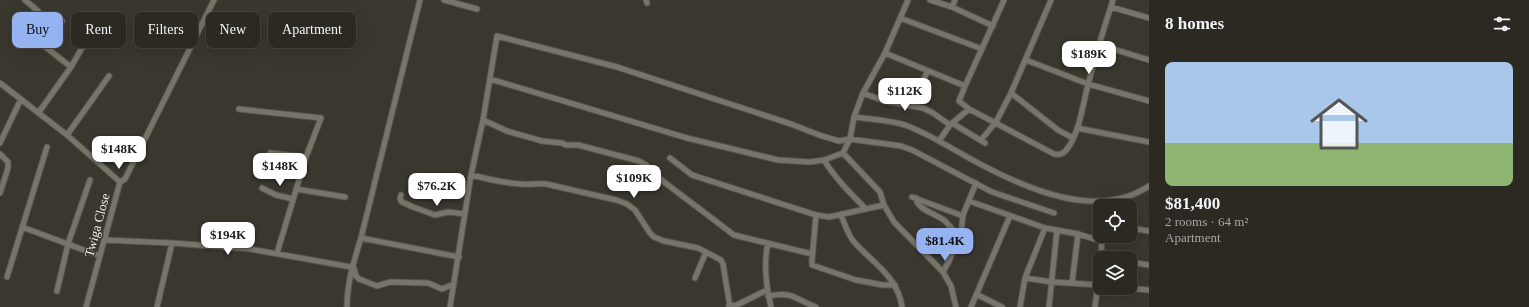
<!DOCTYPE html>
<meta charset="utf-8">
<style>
body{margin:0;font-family:"Times New Roman",serif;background:#33312a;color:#f1f3f6;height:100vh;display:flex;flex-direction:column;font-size:15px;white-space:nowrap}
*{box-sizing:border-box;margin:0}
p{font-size:13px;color:#a6a6a5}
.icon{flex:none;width:22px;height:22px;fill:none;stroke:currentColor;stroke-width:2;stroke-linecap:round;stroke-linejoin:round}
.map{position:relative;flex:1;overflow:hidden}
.panel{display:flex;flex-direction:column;background:#2b2922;width:380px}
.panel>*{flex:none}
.top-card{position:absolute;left:12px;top:12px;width:380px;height:36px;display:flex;gap:8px}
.tools{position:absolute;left:1093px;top:199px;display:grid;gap:8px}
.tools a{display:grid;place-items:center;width:44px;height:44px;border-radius:8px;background:#2b2922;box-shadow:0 4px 16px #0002,0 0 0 1px #474540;font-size:20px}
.price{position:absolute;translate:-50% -34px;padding:0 9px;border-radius:8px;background:#fff;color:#222;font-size:13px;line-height:26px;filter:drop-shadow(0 1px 2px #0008)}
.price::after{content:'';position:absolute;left:50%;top:24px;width:12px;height:9px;margin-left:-6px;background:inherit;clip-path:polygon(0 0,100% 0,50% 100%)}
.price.selected{background:#95b2f1;color:#111}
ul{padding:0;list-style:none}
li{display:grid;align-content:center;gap:8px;height:212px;padding:0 16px}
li+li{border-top:1px solid #474540}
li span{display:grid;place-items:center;height:124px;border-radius:8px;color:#555}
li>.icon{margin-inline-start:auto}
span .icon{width:72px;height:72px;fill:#fffc;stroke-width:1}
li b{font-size:17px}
h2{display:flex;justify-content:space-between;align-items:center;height:48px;padding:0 16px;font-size:17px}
.pill{padding:0 14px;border-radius:8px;background:#2b2922;box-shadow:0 4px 16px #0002,0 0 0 1px #474540;font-size:14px;line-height:36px}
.pill.selected{background:#95b2f1;color:#111}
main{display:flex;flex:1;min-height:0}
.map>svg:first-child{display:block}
</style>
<main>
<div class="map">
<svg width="1149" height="307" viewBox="0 0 1149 307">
<rect width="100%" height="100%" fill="#39372e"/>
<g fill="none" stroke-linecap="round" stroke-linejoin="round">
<defs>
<path id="minor" d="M25,0l13,11
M444,0l33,9
M646,0l1,3
M930,0l22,7 41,19
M1004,0l-39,86 -6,15 10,8 85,45c5,1 10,0 13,-5 12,-14 16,-46 21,-64 7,-28 16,-57 25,-85
M952,7l3,-7
M1111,7l38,11
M900,18l82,31
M1100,45l49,15
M885,53l80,33
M1026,60l62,24 61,17
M71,67l19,-33
M490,79l197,59 91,22 32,2 14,-2 19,-7 7,-14 4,-22 9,-24 22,-40 23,-53
M0,83l67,52 53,47 -34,125
M863,93l21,8 39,7 10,5 17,12
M1011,93l47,37 15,8
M916,106l6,-24 6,-11
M239,109l82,9 -15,39 -29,96
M39,112l32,-45 -28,-22 19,-24
M854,117c17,2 35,3 51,8 27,10 50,26 75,39 49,26 118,56 169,22
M483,120l24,11 35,10 20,2 4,2h12l61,16 7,4 18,17 70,53 78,19
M952,123l33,20
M1077,128l72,14
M67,135l42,-59
M981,140l15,-18 15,-29 40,-93
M939,141l11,-16 19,-16
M0,143l21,-44
M270,153l36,4
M843,153l37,39 4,13 10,17 49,50 8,14 5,21
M0,154l8,8v6l-8,25
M670,158l22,17 124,40 13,2 55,-12
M824,160c11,18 27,34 42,49
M471,175c16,4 33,8 50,9 8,1 16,-1 25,0l70,16 11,4 8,6 15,23 4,4 10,4 34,7 23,12 2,4 7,43
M120,182l5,-3 89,-179
M262,188l14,7 17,4
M296,189l49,8
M401,195l-1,4 2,3 11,5 22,8 13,-3 17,2
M912,197l51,19
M916,198c1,12 21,16 29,23 5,5 10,11 14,17
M969,201l76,27 33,6 23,7
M816,215l-4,45v5l44,15 27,5h12
M841,215c4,9 7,21 14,28 18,20 43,34 47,64
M22,227l78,29
M1130,228l19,3
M361,238l98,19
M104,240l68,3 78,6 101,18
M768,243c-5,22 -2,43 3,64
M1101,258l1,-22
M1130,262l19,3
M354,268l2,8 3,3 18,7 13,-4 38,1 14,6 12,-5
M943,272l6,-11 12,-28 2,-18 13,-32
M7,277l40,-130
M695,278l11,-26
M1025,278l27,4 48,3
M1072,283l6,-49
M1126,288l23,2
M57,291l11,-47 22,-64
M978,295l24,12
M768,296c26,-5 26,3 48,11
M729,306l8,-1 30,-15
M157,307l15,-64
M347,307c0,-25 7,-46 14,-69l59,-238
M450,307l21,-132 12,-55 14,-84 120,31 174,57 28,11 20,6 11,-2 51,7 11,4 80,42 62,21
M971,307l39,-91
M1020,307l5,-29 20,-50
M1049,307l8,-77
M1095,307l5,-39"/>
</defs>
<use href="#minor" stroke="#56554c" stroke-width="7"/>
<use href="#minor" stroke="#77756a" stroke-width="5"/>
</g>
<g text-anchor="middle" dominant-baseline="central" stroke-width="3" stroke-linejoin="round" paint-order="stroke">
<g font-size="13" fill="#eeede7" stroke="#39372e">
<text transform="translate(97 225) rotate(-75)">Twiga Close</text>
</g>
</g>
</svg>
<div class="tools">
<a><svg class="icon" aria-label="locate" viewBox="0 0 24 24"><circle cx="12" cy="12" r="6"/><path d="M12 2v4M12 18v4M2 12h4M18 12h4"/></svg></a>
<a><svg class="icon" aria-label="layers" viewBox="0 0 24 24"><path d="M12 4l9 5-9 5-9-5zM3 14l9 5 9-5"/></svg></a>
</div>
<b class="price" style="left:1089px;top:75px">$189K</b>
<b class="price" style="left:905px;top:112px">$112K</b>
<b class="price" style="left:119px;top:170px">$148K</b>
<b class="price" style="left:280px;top:187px">$148K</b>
<b class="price" style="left:634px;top:199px">$109K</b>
<b class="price" style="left:437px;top:207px">$76.2K</b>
<b class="price" style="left:228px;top:256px">$194K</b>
<b class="price selected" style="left:945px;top:262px">$81.4K</b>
<div class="top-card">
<a class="pill selected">Buy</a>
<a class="pill">Rent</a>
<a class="pill">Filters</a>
<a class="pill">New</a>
<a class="pill">Apartment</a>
</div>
</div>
<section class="panel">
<h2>8 homes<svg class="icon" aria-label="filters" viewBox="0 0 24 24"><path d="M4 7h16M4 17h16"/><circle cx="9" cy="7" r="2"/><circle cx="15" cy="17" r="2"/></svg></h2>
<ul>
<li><span style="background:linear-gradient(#a9c7e8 65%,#8fb573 0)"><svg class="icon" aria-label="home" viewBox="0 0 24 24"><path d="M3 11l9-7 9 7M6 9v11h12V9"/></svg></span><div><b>$81,400</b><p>2 rooms · 64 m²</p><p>Apartment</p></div></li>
</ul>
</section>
</main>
